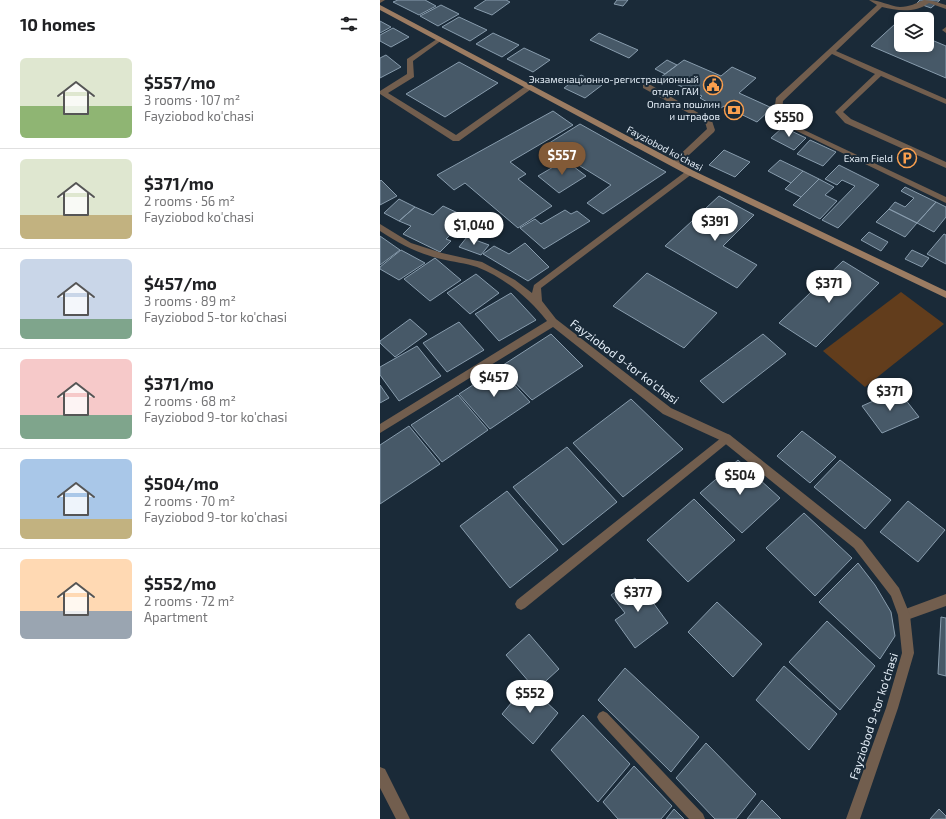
<!DOCTYPE html>
<meta charset="utf-8">
<style>
body{margin:0;font-family:"Exo 2",sans-serif;background:#f6f6f6;color:#202124;height:100vh;display:flex;flex-direction:column;font-size:15px;white-space:nowrap}
*{box-sizing:border-box;margin:0}
p{font-size:13px;color:#757577}
.icon{flex:none;width:22px;height:22px;fill:none;stroke:currentColor;stroke-width:2;stroke-linecap:round;stroke-linejoin:round}
.map{position:relative;flex:1;overflow:hidden}
.details{display:flex;flex-direction:column;background:#fff;width:380px}
.details>*{flex:none}
.fabs{position:absolute;left:514px;top:12px;display:grid;gap:8px}
.fabs a{display:grid;place-items:center;width:40px;height:40px;border-radius:6px;background:#fff;box-shadow:0 2px 6px #0003;font-size:20px}
.price{position:absolute;translate:-50% -34px;padding:0 9px;border-radius:14px;background:#fff;color:#222;font-size:13px;line-height:26px;filter:drop-shadow(0 1px 2px #0008)}
.price::after{content:'';position:absolute;left:50%;top:24px;width:12px;height:9px;margin-left:-6px;background:inherit;clip-path:polygon(0 0,100% 0,50% 100%)}
.price.on{background:#825a37;color:#fff}
ul{padding:0;list-style:none}
li{display:flex;align-items:center;gap:12px;height:100px;padding:0 20px}
li+li{border-top:1px solid #e0e0e0}
li span{display:grid;place-items:center;flex:none;width:112px;height:80px;border-radius:6px;color:#555}
li>.icon{margin-inline-start:auto}
span .icon{width:48px;height:48px;fill:#fffc;stroke-width:1}
li b{font-size:17px}
h2{display:flex;justify-content:space-between;align-items:center;height:48px;padding:0 20px;font-size:17px}
main{display:flex;flex:1;min-height:0}
.map>svg:first-child{display:block}
</style>
<main>
<section class="details">
<h2>10 homes<svg class="icon" aria-label="filters" viewBox="0 0 24 24"><path d="M4 7h16M4 17h16"/><circle cx="9" cy="7" r="2"/><circle cx="15" cy="17" r="2"/></svg></h2>
<ul>
<li><span style="background:linear-gradient(#dfe7d0 60%,#8fb573 0)"><svg class="icon" aria-label="home" viewBox="0 0 24 24"><path d="M3 11l9-7 9 7M6 9v11h12V9"/></svg></span><div><b>$557/mo</b><p>3 rooms · 107 m²</p><p>Fayziobod ko'chasi</p></div></li>
<li><span style="background:linear-gradient(#dfe7d0 70%,#c2b280 0)"><svg class="icon" aria-label="home" viewBox="0 0 24 24"><path d="M3 11l9-7 9 7M6 9v11h12V9"/></svg></span><div><b>$371/mo</b><p>2 rooms · 56 m²</p><p>Fayziobod ko'chasi</p></div></li>
<li><span style="background:linear-gradient(#c9d6e8 75%,#7fa58c 0)"><svg class="icon" aria-label="home" viewBox="0 0 24 24"><path d="M3 11l9-7 9 7M6 9v11h12V9"/></svg></span><div><b>$457/mo</b><p>3 rooms · 89 m²</p><p>Fayziobod 5-tor ko'chasi</p></div></li>
<li><span style="background:linear-gradient(#f6c9c9 70%,#7fa58c 0)"><svg class="icon" aria-label="home" viewBox="0 0 24 24"><path d="M3 11l9-7 9 7M6 9v11h12V9"/></svg></span><div><b>$371/mo</b><p>2 rooms · 68 m²</p><p>Fayziobod 9-tor ko'chasi</p></div></li>
<li><span style="background:linear-gradient(#a9c7e8 75%,#c2b280 0)"><svg class="icon" aria-label="home" viewBox="0 0 24 24"><path d="M3 11l9-7 9 7M6 9v11h12V9"/></svg></span><div><b>$504/mo</b><p>2 rooms · 70 m²</p><p>Fayziobod 9-tor ko'chasi</p></div></li>
<li><span style="background:linear-gradient(#ffd9b3 65%,#9aa5b1 0)"><svg class="icon" aria-label="home" viewBox="0 0 24 24"><path d="M3 11l9-7 9 7M6 9v11h12V9"/></svg></span><div><b>$552/mo</b><p>2 rooms · 72 m²</p><p>Apartment</p></div></li>
</ul>
</section>
<div class="map">
<svg width="566" height="819" viewBox="0 0 566 819">
<rect width="100%" height="100%" fill="#1a2a38"/>
<path fill="#623d1c" d="M521,292l43,32 -79,63 -42,-36z"/>
<path fill="#475968" stroke="#889cad" d="M18,0h27l11,6 -17,9 -26,-13z
M106,0h20l4,2 -18,13 -18,-7z
M237,0h11l-5,6 -9,-2z
M540,0h20l-9,8 -14,-5z
M61,5l18,9 -21,12 -18,-10z
M79,17l28,13 -17,11 -28,-14z
M0,21l11,6 -11,6z
M515,24l6,3v18h26v-7l19,8v32l-75,-32z
M13,28l16,9 -18,10 -11,-6v-6z
M113,33l26,12 -17,12 -26,-13z
M219,33l39,17 -9,8 -39,-18z
M144,48l26,12 -17,12 -26,-13z
M6,55l15,12 -21,11v-20z
M287,60l10,5 -12,9 -10,-5z
M304,60l37,16 11,-9 24,11 -17,15 33,15 -15,14 -33,-16 -3,2 -12,-5 -9,-5 2,-2 -41,-19z
M79,62l39,21 -53,34 -39,-23z
M201,75l21,10 -17,13 -21,-10z
M173,111l20,14 -63,37 16,12 -8,5 34,27 -34,22 -53,-45 -11,7 -17,-15z
M200,124l86,48 -63,42 -16,-11 24,-18 -65,-40z
M403,127l23,11 -12,12 -23,-12z
M430,140l26,12 -13,14 -26,-12z
M344,150l26,12 -15,15 -26,-12z
M185,160l21,16 -27,17 -21,-17z
M400,160l23,11 -12,12 -23,-12z
M459,165l40,20 -41,43 -16,-8 33,-34 -13,-6 -5,5 -12,-6z
M423,171l16,8 -18,18 -16,-8z
M439,179l15,8 -9,8 12,6 -17,18 -27,-14z
M1,180l16,16 -17,9v-24z
M525,187l31,15 -19,21 -28,-14 6,-7 10,5 9,-9 -13,-7z
M339,196l35,19 -31,31 34,19 -20,23 -72,-42z
M19,199l16,8 -16,14 -15,-8z
M556,202l10,5v10l-12,15 -17,-9z
M63,206l34,16 -7,6 -9,-4 -15,15 5,2 -11,11 -37,-18 8,-8 -12,-5 16,-14 18,8z
M509,209l28,14 -12,14 -29,-15z
M185,210l6,4 6,-3 13,10 -46,28 -24,-21 15,-9 6,5z
M489,232l19,10 -7,9 -20,-11z
M564,234l2,1v29l-19,-10z
M0,236l20,14 -20,15z
M87,237l22,8 -8,10 -22,-8z
M145,243l24,24 -21,14 -45,-27 11,-8 15,8z
M21,250l24,13 -26,17 -19,-11v-2z
M532,250l17,8 -7,9 -17,-8z
M55,258l26,22 -31,21 -26,-22z
M463,261l36,22 -63,64 -37,-24z
M267,273l70,40 -33,35 -71,-42z
M96,274l23,19 -29,21 -23,-21z
M131,293l25,27 -37,21 -24,-27z
M30,319l17,15 -32,23 -15,-14v-2z
M79,322l25,28 -37,22 -24,-29z
M171,334l32,32 -51,34 -32,-33z
M383,334l23,20 -63,49 -23,-22z
M37,346l24,30 -42,25 -19,-26v-8z
M119,368l31,34 -40,27 -31,-35z
M0,385l9,13 -9,5z
M518,390l21,27 -37,16 -20,-27z
M78,395l30,35 -46,32 -31,-37z
M251,399l52,50 -60,48 -50,-54z
M29,426l31,38 -60,40v-59z
M422,431l34,26 -26,26 -33,-27z
M187,447l50,55 -54,43 -50,-58z
M358,460l42,38 -38,35 -42,-40z
M460,460l51,40 -26,29 -51,-42z
M127,491l51,59 -48,38 -50,-62z
M314,499l41,41 -47,42 -41,-42z
M528,501l37,29 -27,32 -38,-30z
M424,513l48,45 -37,38 -49,-48z
M478,563l17,22 16,27 4,24 -15,23 -61,-57z
M255,578l33,45 -33,25 -20,-28 10,-7 -14,-18z
M337,602l45,42 -29,33 -45,-45z
M561,617l5,1v58l-8,-2z
M447,621l48,45 -35,44 -51,-48z
M149,634l30,35 -23,21 -30,-35z
M404,666l53,48 -28,36 -53,-50z
M245,668l74,69 -28,35 -73,-72z
M147,684l31,29 -25,31 -31,-30z
M203,715l47,49 -32,38 -47,-52z
M326,743l50,51 -20,25h-21l-39,-41z
M254,766l38,40 -11,13h-43l-15,-17z
M382,800l19,19h-34z
M294,809l10,10h-18z
M559,809l7,7v3h-16z"/>
<g fill="none" stroke-linecap="round" stroke-linejoin="round">
<path fill="#725e4e" fill-rule="evenodd" d="M489,0c11,0 20,6 31,7 10,0 16,-4 24,-7 7,0 16,3 22,5v4l-17,-6c-14,10 -31,8 -47,4l-46,44 110,48v5l-65,-28 -38,36 8,7 95,43v6l-101,-45 -10,-11 40,-38 -43,-20 -49,47 -1,11 1,8 163,77v6l-170,-82 -2,-9 2,-14 101,-93z
M566,27v6l-4,-3z
M60,37l3,2 -1,1 -29,21 1,16 -26,16 68,42 71,-50h3l4,2 -75,54h-6l-73,-47v-3l27,-17v-15z
M263,84h6l63,37 3,9 -1,2 -37,34 -3,1 -4,-3 37,-35 -2,-7 -62,-34z
M346,434l4,1 1,3 -1,3 -205,167 -4,2 -4,-2 -2,-4 2,-4z
M566,594v12l-42,15 -4,-2 -2,-4 2,-4z
M223,711l4,2 96,101 2,5h-16l-90,-98 -2,-4 2,-4z
M0,767l5,2 25,50h-14l-16,-31z"/>
<path fill="#725e4e" fill-rule="evenodd" d="M0,0h5l-5,3z
M309,169l3,1v4l-151,114 1,13 14,18 115,89 59,27 132,105 37,48 11,27 4,38 -16,55 -38,111h-14l40,-111 16,-55 -4,-38 -7,-19 -37,-48 -132,-107 -59,-27 -110,-87 -173,106v-9l167,-103c-18,-23 -42,-43 -70,-54 -11,-4 -24,-5 -36,-8 -24,-6 -41,-15 -61,-28v-7l31,19 31,10 40,9 33,18 17,13 2,-8z"/>
<path fill="#9c7c62" fill-rule="evenodd" d="M0,5l312,165 254,121v7l-260,-124 -306,-164z"/>
</g>
<defs>
<symbol id="civic-ring" viewBox="-11 -11 22 22"><circle r="9.5" fill="#1a2a38" stroke="#fa9f4e" stroke-width="1.5"/><path d="M-.6-6.5H3V-4.5H.6V-3L4-1V1h2V6H-6V1h2V-1L-.6-3ZM-1.2 2.5V6h2.4V2.5Z" fill="#fa9f4e"/></symbol>
<symbol id="bank-ring" viewBox="-11 -11 22 22"><circle r="9.5" fill="#1a2a38" stroke="#fa9f4e" stroke-width="1.5"/><path d="M-6-4H6V4H-6ZM0-2.3a2.3 2.3 0 1 0 0 4.6a2.3 2.3 0 1 0 0-4.6Z" fill="#fa9f4e"/></symbol>
<symbol id="parking-ring" viewBox="-11 -11 22 22"><circle r="9.5" fill="#1a2a38" stroke="#fa9f4e" stroke-width="1.5"/><path d="M-3.5-5.5H1a3.5 3.5 0 0 1 0 7H-1V5.5H-3.5ZM-1-3.4V-.6H.8a1.4 1.4 0 0 0 0-2.8Z" fill="#fa9f4e"/></symbol>
</defs>
<g fill-rule="evenodd">
<use href="#civic-ring" x="322" y="74" width="22" height="22"/>
<use href="#bank-ring" x="343" y="99" width="22" height="22"/>
<use href="#parking-ring" x="516" y="147" width="22" height="22"/>
</g>
<g text-anchor="middle" dominant-baseline="central" stroke-width="4" stroke-linejoin="round" paint-order="stroke">
<g font-size="10" fill="#e3edf7" stroke="#1a2a38" text-anchor="end">
<text x="319" y="79">Экзаменационно-регистрационный<tspan x="319" dy="12">отдел ГАИ</tspan></text>
<text x="340" y="104">Оплата пошлин<tspan x="340" dy="12">и штрафов</tspan></text>
<text x="513" y="158">Exam Field</text>
</g>
<g font-size="10" fill="#e3edf7" stroke="#1a2a38">
<text transform="translate(285 148) rotate(28)">Fayziobod ko'chasi</text>
</g>
<g font-size="12" fill="#e3edf7" stroke="#1a2a38">
<text transform="translate(245 361) rotate(37)">Fayziobod 9-tor ko'chasi</text>
<text transform="translate(493 716) rotate(-72)">Fayziobod 9-tor ko'chasi</text>
</g>
</g>
</svg>
<div class="fabs">
<a><svg class="icon" aria-label="layers" viewBox="0 0 24 24"><path d="M12 4l9 5-9 5-9-5zM3 14l9 5 9-5"/></svg></a>
</div>
<b class="price" style="left:409px;top:138px">$550</b>
<b class="price on" style="left:182px;top:176px">$557</b>
<b class="price" style="left:335px;top:242px">$391</b>
<b class="price" style="left:94px;top:246px">$1,040</b>
<b class="price" style="left:449px;top:304px">$371</b>
<b class="price" style="left:114px;top:398px">$457</b>
<b class="price" style="left:510px;top:412px">$371</b>
<b class="price" style="left:360px;top:496px">$504</b>
<b class="price" style="left:258px;top:613px">$377</b>
<b class="price" style="left:150px;top:714px">$552</b>
</div>
</main>
